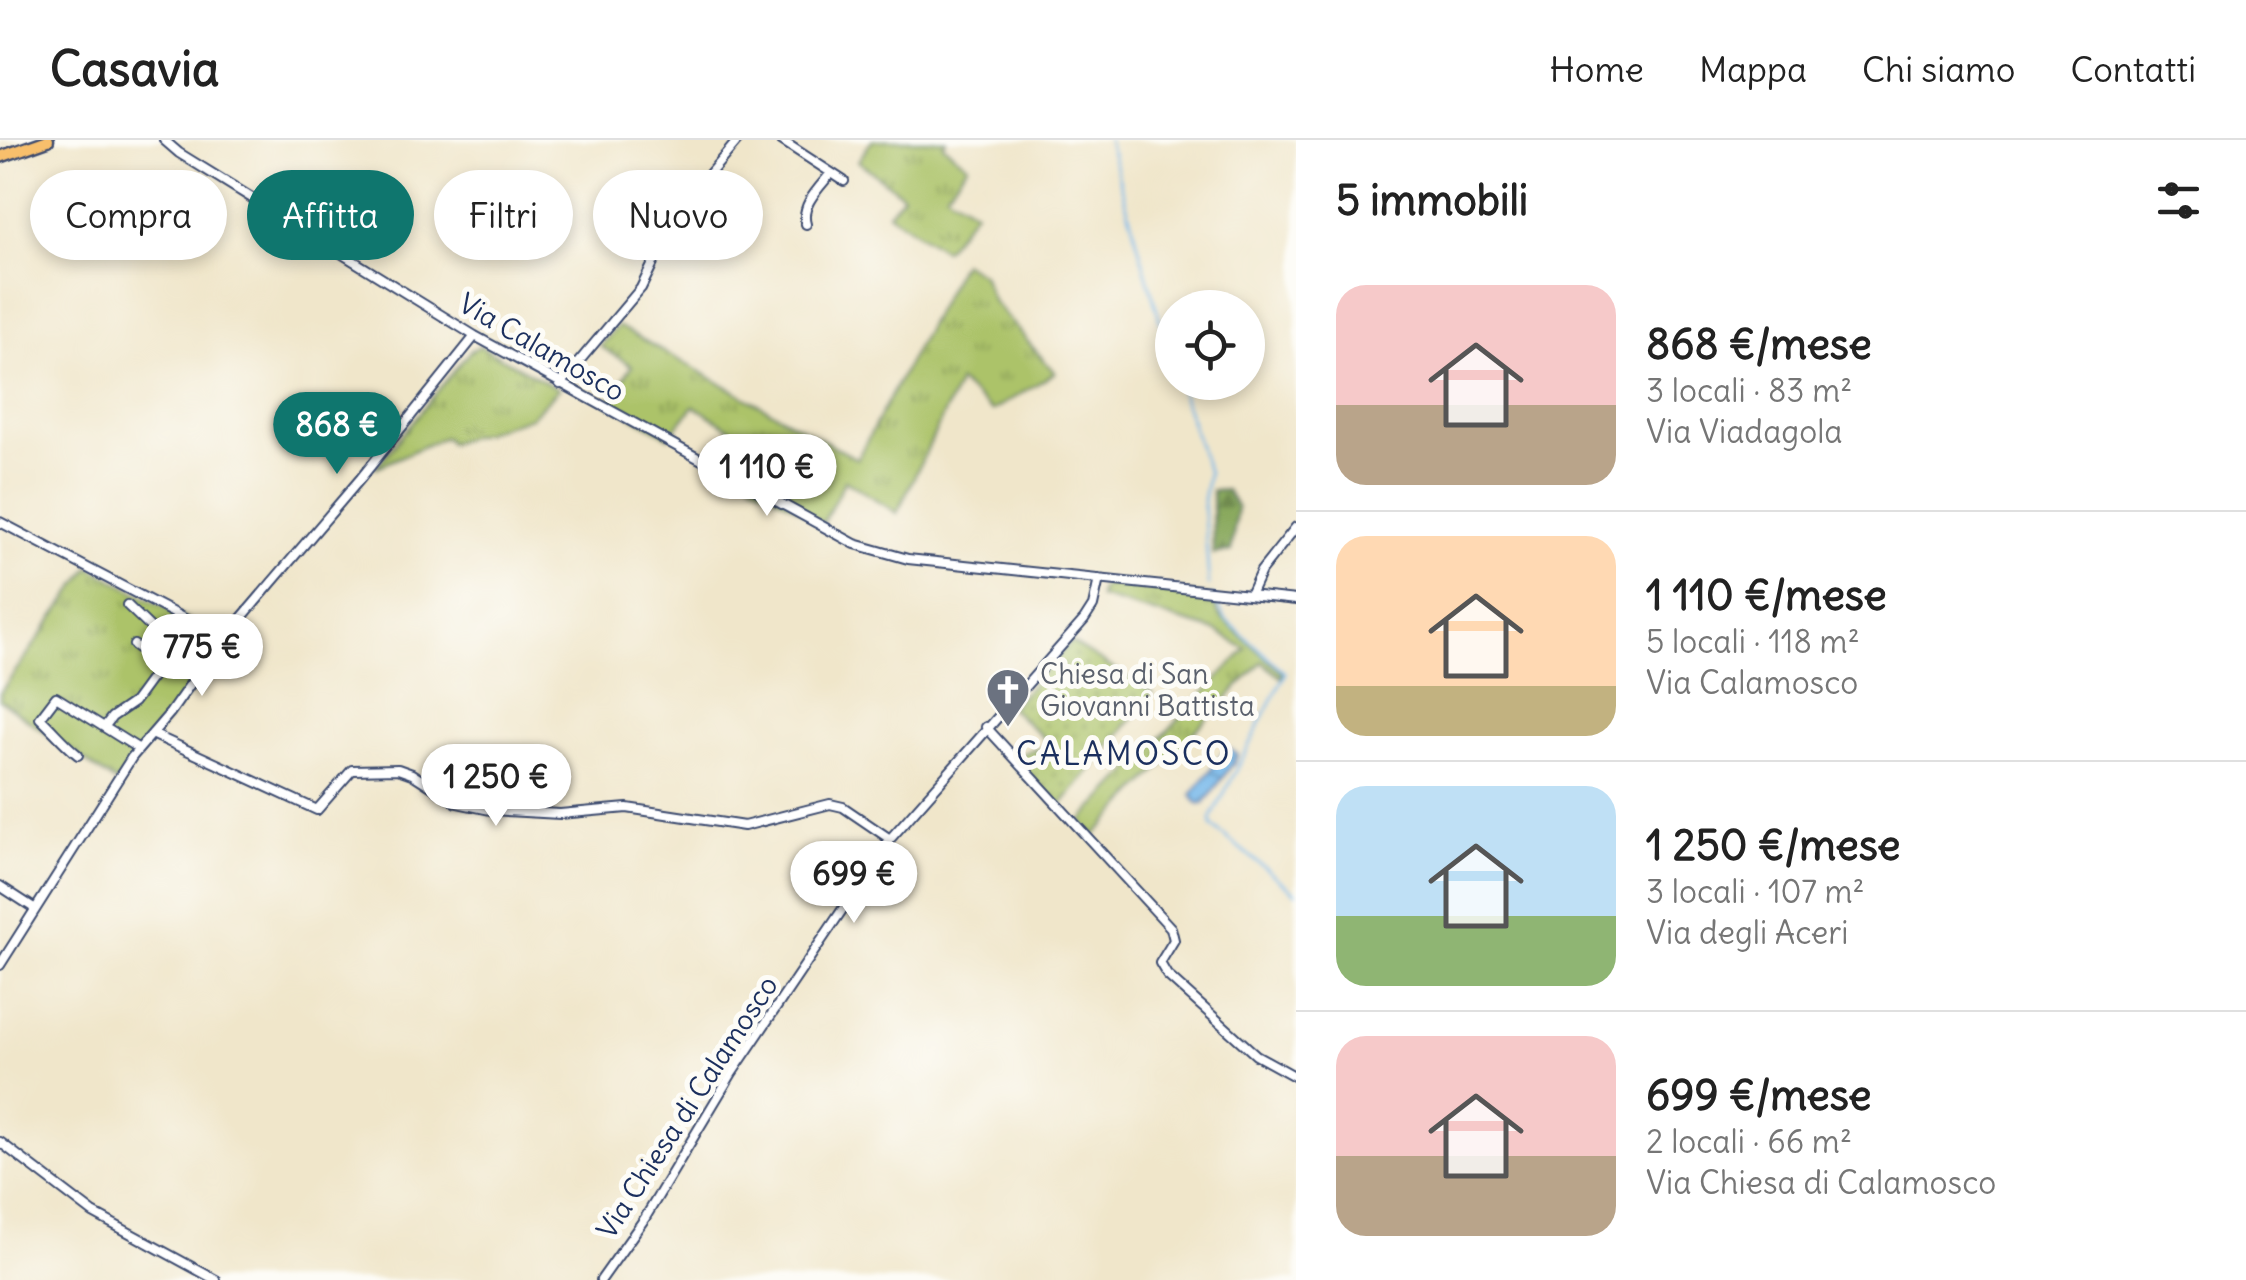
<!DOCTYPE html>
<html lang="it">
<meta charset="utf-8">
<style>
body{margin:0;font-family:Delius,sans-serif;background:#f2f2f2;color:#222;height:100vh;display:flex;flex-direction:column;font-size:38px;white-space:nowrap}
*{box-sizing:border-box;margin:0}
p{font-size:32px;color:#767676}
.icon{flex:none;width:55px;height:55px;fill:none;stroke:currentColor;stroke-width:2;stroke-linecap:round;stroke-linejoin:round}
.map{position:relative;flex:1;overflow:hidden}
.sheet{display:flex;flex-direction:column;background:#fff;width:950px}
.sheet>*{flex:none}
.top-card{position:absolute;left:30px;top:30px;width:950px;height:90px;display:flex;gap:20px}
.controls{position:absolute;left:1155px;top:150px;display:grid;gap:20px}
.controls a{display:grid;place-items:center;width:110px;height:110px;border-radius:50%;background:#fff;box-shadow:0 5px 15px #0003;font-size:50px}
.price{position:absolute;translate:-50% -85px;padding:0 22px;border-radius:35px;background:#fff;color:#222;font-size:32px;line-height:65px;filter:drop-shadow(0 2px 5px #0008)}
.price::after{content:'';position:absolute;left:50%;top:60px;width:30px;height:22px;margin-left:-15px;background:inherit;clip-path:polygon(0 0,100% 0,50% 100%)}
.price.selected{background:#0f766e;color:#fff}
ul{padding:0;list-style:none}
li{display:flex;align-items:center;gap:30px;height:250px;padding:0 40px}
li+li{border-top:2px solid #e0e0e0}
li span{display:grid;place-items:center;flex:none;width:280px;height:200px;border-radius:30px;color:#555}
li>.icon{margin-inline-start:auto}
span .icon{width:120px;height:120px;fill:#fffc;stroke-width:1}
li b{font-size:42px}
h2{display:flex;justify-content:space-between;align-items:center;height:120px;padding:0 40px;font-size:42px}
.tag{padding:0 35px;border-radius:45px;background:#fff;box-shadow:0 5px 15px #0003;font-size:35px;line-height:90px}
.tag.selected{background:#0f766e;color:#fff}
header{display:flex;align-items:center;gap:60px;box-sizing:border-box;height:140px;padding:0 50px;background:#fff;border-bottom:2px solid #e0e0e0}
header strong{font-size:48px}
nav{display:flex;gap:55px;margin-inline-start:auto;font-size:35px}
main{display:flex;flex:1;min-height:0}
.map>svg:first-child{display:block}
</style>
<header>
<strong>Casavia</strong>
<nav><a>Home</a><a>Mappa</a><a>Chi siamo</a><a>Contatti</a></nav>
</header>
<main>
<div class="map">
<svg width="1296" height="1140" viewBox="0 0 1296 1140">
<defs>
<pattern id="grass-tufts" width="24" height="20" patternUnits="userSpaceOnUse" patternTransform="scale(2.5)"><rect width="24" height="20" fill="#acc369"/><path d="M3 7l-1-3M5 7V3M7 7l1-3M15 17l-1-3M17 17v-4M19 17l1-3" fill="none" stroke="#8b9f5a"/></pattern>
<pattern id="forest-firs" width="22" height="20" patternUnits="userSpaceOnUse" patternTransform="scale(2.5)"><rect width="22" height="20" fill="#89a95d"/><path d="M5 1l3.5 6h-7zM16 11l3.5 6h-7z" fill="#6f8a50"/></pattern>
<pattern id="park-dots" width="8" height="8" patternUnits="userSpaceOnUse" patternTransform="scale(2.5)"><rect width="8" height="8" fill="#acc369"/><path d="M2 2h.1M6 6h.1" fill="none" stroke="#8b9f5a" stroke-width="1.8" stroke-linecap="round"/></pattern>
<pattern id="water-waves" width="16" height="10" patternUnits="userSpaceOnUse" patternTransform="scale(2.5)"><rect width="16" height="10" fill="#75b7ea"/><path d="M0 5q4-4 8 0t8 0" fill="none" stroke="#5f95c1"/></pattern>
</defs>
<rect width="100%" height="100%" fill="#fdfcf7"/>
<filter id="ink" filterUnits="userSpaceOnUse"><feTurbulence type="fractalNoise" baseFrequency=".01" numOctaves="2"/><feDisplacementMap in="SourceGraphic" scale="20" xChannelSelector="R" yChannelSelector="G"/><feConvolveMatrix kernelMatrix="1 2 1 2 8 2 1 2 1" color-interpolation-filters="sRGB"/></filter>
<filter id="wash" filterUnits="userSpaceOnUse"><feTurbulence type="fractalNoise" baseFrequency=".0048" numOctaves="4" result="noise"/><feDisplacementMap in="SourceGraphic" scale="40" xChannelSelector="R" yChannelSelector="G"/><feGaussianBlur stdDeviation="2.25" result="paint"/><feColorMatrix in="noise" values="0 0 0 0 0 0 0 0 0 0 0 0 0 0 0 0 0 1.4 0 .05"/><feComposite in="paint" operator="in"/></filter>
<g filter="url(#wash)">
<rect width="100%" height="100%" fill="#f0e6ca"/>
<path fill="url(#grass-tufts)" stroke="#647964" stroke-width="2.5" d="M872,0h74l-3,5 25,20 -22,28 29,18 -31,39 -56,-37 15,-18 -45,-34z
M962,122l20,12 10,26 63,73 -63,38 -33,-29 -62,131 -52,-33 -22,43 -72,-41 17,-30 -74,-46 -25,31 -61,-34 24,-37 -32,-20 18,-20 239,133z
M480,206l79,43 -28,28 -81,26 -6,-6 -69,31 95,-117z
M90,427l140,76 -114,140 -116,-83v-7z
M1106,445l103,11 11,20 63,57 -1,5 -20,-16 -168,174 -13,-15 165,-172 -30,-18 -117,-34 2,-8z"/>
<path fill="url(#forest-firs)" stroke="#526c5e" stroke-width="2.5" d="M1226,350l11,18 -6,43 -18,3 -1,-63z"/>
<path fill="url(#park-dots)" stroke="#647964" stroke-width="2.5" d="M1071,502l82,51 -94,115 -48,-49 23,-10 3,2 11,-9 -38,-34z"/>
<path fill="url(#water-waves)" stroke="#4873a4" stroke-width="2.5" d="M1230,609l7,5 -1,5 -32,45 -7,-1 -5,-8 33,-44z"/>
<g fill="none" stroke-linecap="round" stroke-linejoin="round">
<path stroke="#75b7ea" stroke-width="2.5" d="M1108,0l64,223
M1178,242l30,91 -5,27 6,85
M1212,455l14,25 60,53 -75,146 1,7 84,67"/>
</g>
</g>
<g filter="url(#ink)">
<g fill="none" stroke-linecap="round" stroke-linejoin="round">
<defs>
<path id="minor" d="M164,0l15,13 296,183 380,208 53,15 388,41
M781,0l63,41
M806,84c-6,-19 14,-37 25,-51
M560,244l81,-96 38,-78 59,-70
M0,382l223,117
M1250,455l11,-24 35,-44
M127,465l52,50 26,7
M105,586l7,-9 22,-15 22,-30 -3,-13 -19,-14
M986,587l185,201 3,12 -14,23 7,12 89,80 40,22
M152,594l165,76 35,-40 46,-1 14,5 45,29 33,7 70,4 67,-6 117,18 86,-22 13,3 47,32
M78,615c-15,-12 -24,-24 -38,-37l16,-21 83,52
M0,746l34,22
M0,825l132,-208 38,-44 45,-64 146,-171 114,-142
M0,1002l93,71 123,67
M601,1140l44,-62 87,-145 158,-234 194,-219 9,-14 6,-27"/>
<path id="major" d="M0,17l48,-17"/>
</defs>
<use href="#minor" stroke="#3b4a6e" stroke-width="12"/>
<use href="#major" stroke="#3b4a6e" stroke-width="15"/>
<use href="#minor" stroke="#fff" stroke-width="8"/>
<use href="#major" stroke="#f8bf6c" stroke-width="10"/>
</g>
</g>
<defs>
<symbol id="church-pin" viewBox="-11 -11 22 30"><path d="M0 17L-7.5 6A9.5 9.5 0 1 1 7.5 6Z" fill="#6b7280" stroke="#fdfcf7"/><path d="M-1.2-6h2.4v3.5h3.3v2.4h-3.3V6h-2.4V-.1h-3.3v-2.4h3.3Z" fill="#fff"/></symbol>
</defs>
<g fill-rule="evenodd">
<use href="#church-pin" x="983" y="525" width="50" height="68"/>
</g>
<g text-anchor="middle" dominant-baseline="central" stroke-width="10" stroke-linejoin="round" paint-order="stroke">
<g font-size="28" fill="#1b2f5e" stroke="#fdfcf7">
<text transform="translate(542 207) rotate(30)">Via Calamosco</text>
<text transform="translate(687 967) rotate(-57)">Via Chiesa di Calamosco</text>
</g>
<g font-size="28" fill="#5b616d" stroke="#fdfcf7" text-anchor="start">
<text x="1040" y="534">Chiesa di San<tspan x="1040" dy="32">Giovanni Battista</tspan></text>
</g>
<g font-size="32" letter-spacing="2.5" fill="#1b2f5e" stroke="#fdfcf7">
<text x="1124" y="613">CALAMOSCO</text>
</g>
</g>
</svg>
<div class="controls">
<a><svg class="icon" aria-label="locate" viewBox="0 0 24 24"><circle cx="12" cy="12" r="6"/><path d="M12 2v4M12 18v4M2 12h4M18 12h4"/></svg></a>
</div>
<b class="price selected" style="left:337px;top:337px">868 €</b>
<b class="price" style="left:767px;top:379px">1 110 €</b>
<b class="price" style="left:202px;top:559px">775 €</b>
<b class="price" style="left:496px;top:689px">1 250 €</b>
<b class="price" style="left:854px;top:786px">699 €</b>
<div class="top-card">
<a class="tag">Compra</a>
<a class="tag selected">Affitta</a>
<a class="tag">Filtri</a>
<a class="tag">Nuovo</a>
</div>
</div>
<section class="sheet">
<h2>5 immobili<svg class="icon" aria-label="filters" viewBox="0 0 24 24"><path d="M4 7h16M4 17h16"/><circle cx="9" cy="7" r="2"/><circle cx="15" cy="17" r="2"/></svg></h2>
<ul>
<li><span style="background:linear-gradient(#f6c9c9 60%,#b9a48a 0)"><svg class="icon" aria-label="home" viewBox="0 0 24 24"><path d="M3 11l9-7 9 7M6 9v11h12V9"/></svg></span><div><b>868 €/mese</b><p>3 locali · 83 m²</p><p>Via Viadagola</p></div></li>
<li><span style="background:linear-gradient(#ffd9b3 75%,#c2b280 0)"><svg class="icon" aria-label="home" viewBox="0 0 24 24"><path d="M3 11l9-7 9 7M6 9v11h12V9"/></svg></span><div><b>1 110 €/mese</b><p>5 locali · 118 m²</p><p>Via Calamosco</p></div></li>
<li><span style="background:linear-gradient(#bfe0f5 65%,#8fb573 0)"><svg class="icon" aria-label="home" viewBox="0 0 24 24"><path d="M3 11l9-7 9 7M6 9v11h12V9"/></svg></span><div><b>1 250 €/mese</b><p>3 locali · 107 m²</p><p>Via degli Aceri</p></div></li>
<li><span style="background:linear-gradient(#f6c9c9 60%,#b9a48a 0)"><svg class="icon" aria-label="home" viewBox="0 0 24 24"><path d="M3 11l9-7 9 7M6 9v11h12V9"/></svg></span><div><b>699 €/mese</b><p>2 locali · 66 m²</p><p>Via Chiesa di Calamosco</p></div></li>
</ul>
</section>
</main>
